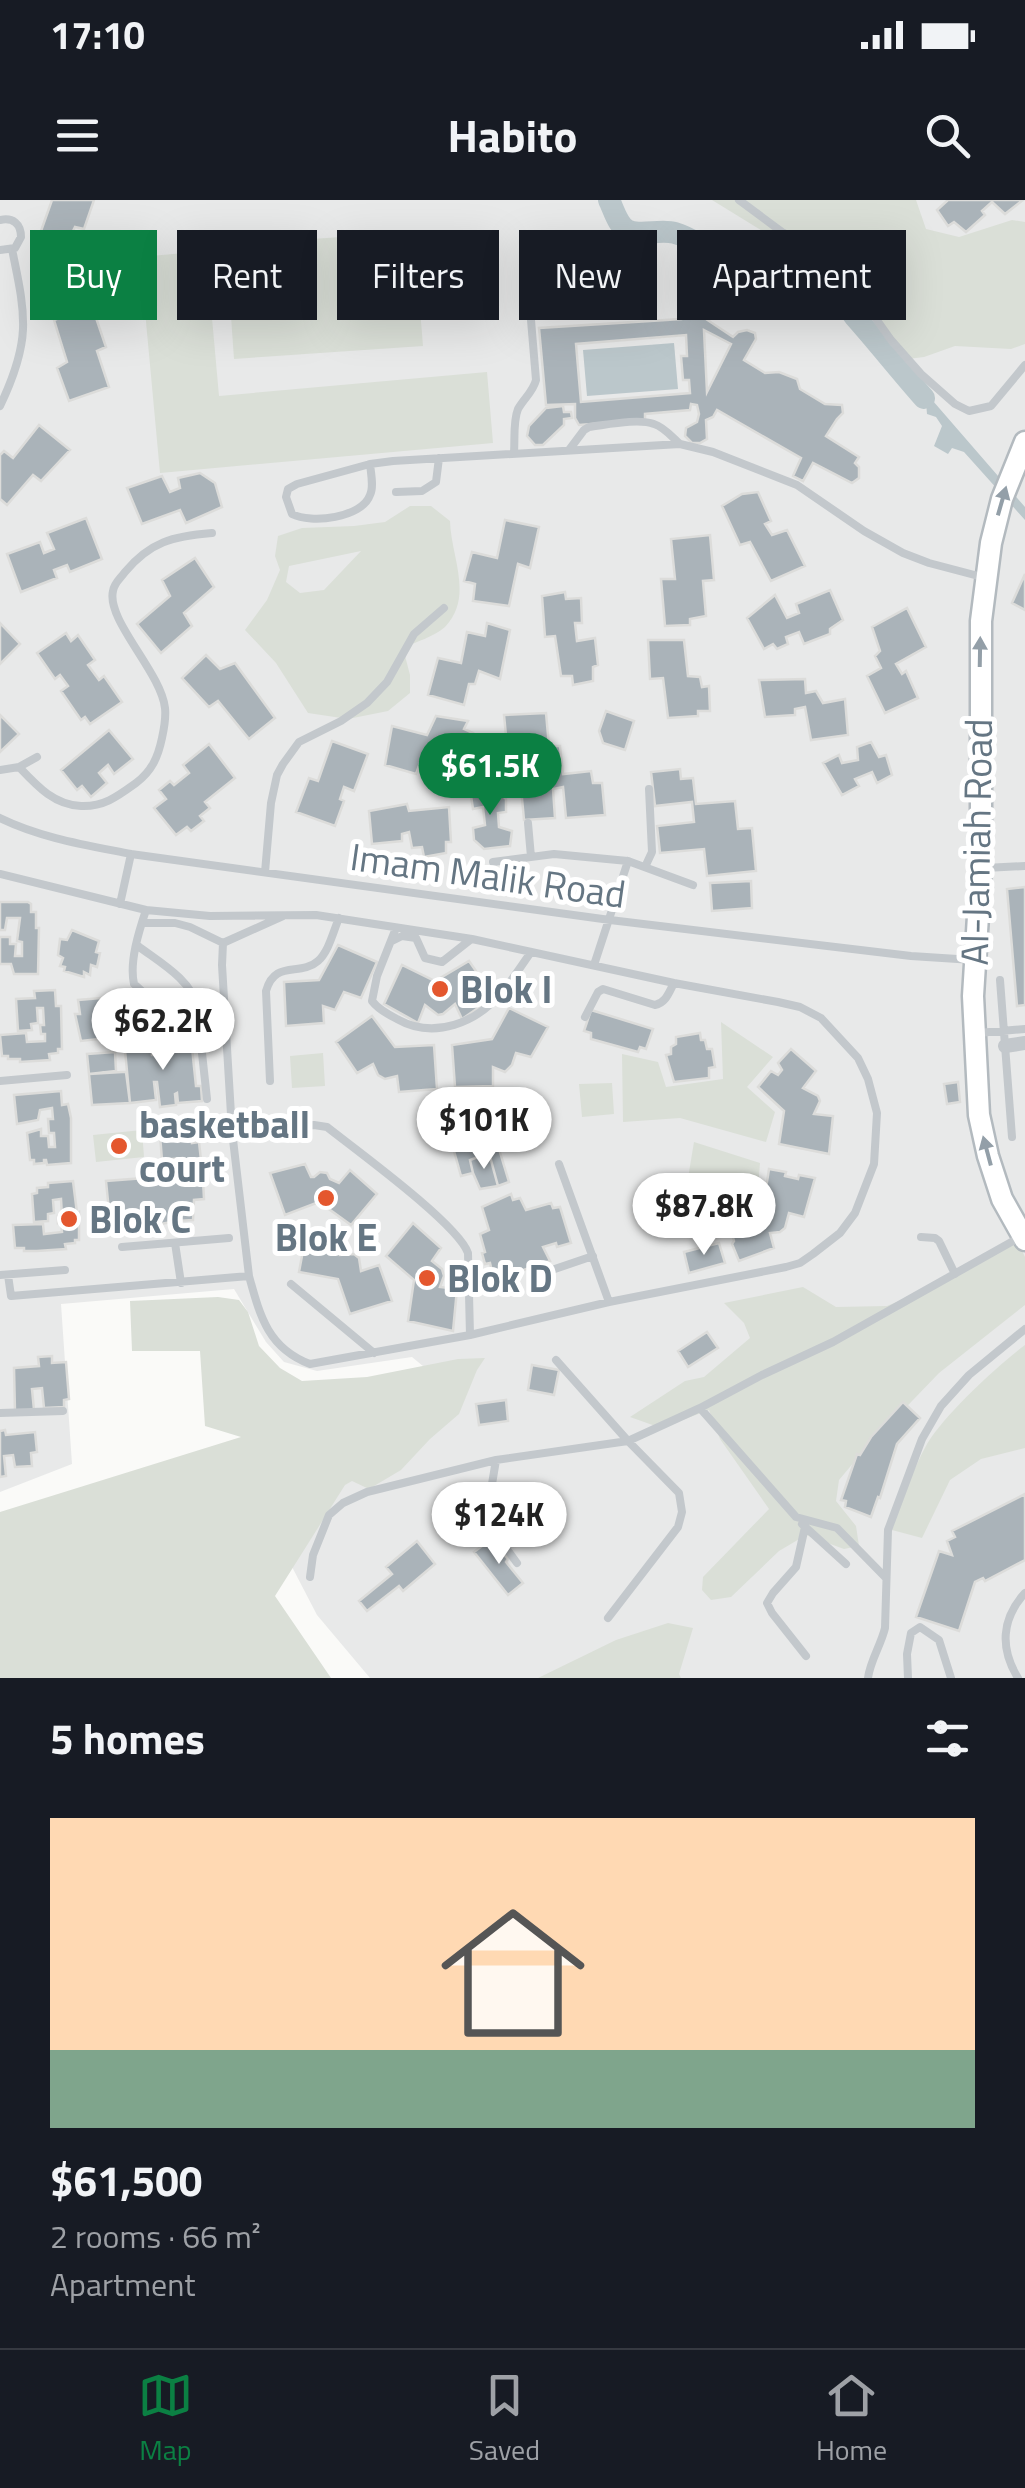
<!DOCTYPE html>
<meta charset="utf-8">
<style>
body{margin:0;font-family:"Titillium Web",sans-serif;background:#20242c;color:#f1f3f6;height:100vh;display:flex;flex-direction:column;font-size:38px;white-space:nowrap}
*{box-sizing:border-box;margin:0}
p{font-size:32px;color:#9ea1a6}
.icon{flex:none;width:55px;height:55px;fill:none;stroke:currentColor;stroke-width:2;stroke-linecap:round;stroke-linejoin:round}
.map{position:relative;height:1478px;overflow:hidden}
.side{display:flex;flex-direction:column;background:#171b24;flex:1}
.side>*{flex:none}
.top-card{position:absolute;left:30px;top:30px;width:965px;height:90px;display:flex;gap:20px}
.price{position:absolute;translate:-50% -85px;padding:0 22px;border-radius:35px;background:#fff;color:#222;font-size:32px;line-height:65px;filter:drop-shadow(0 2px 5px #0008)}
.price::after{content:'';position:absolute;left:50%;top:60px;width:30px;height:22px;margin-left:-15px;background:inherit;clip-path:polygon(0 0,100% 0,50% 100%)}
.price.current{background:#0b8043;color:#fff}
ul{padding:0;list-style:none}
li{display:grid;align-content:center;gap:20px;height:530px;padding:0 50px}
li+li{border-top:2px solid #363941}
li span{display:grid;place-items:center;height:310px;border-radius:0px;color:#555}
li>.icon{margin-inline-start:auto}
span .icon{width:180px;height:180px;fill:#fffc;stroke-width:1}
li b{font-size:42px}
h2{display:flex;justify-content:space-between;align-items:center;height:120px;padding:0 50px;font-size:42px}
.tag{padding:0 35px;border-radius:0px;background:#171b24;box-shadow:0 10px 40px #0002;font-size:35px;line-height:90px}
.tag.current{background:#0b8043;color:#fff}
.status{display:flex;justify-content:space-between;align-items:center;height:70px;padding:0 50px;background:#171b24;direction:ltr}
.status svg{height:28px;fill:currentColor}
header{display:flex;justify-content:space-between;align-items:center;height:130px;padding:0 50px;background:#171b24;font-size:45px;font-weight:700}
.tabs{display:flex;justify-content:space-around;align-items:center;height:140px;border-top:2px solid #363941;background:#171b24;font-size:28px;color:#9ea1a6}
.tabs a{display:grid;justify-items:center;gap:5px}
.tabs .current{color:#0b8043}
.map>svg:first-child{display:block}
</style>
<div class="status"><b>17:10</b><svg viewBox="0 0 49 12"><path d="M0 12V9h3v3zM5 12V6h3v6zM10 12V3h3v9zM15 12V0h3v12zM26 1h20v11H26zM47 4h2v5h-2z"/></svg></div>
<header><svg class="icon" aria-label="menu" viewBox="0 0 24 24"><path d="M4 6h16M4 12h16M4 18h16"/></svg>Habito<svg class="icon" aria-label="search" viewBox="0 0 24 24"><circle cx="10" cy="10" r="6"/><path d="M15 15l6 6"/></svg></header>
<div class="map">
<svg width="1025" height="1478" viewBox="0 0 1025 1478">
<rect width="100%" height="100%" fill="#fafaf8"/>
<path fill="#e8e9e9" d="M0,0h1025v1478h-655l-53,-63 -40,-77 158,-162 -23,-19 -95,14 -33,-9 -18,-20 -32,-53 -173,15 11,160 -72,28z"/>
<path fill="#dadfd7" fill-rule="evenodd" d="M712,0h204l10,29 33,8 53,-17 13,2v122l-14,5 -56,-3 -31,11 -24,3 -17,-25 -11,-47 -20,-20 -38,-5z
M414,32l9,114 -189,13 -8,-114z
M206,51l13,145 268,-24 6,71 -333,30 -20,-216z
M410,306h21l19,15c1,36 24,76 -5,106 -10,9 -29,15 -42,21l7,27v18l-22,18 -40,8 -40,-6 -32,-50 -31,-33 22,-30 13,-30 -5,-14 3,-20 24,-8 52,-2 31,-4zM361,351l-37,39 -24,3 -14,-11 3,-16z
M721,822l52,35 -26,30 28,25 -9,30 -86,-24 -57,4 -1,-68 36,8 8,25 57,-8z
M323,853l2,33 -33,2 -2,-32z
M612,883l2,31 -32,3 -3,-33z
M142,930l2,27 -48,5 -3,-27z
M694,942l66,21 -3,37 -75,14z
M1018,1042l7,15v48l-86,68 -79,82 -21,25 -3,21 20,25 3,20 -15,3 -38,-14 -27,16 -48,46 -20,3 -9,-10 1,-13 66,-68 -49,-70 -11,-29 -48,18 -31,-11 55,-36 19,-4 46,-39 -6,-15 -20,-20 79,-16 33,20 51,-1 66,-28z
M218,1097l21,3 9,12 11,34 21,22 22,13 65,-4 91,-18 27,-1 -8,12 -18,44 -29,25 -29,31 -32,19 -17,-8 -7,4 -70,111 56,82h-331v-166l241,-75 -36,-11 -5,-75h-68l-2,-50z
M1025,1145v103l-44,11 -31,21 -28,58 -30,-8c10,-29 20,-59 35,-86 18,-30 70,-78 98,-99z
M668,1423l25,5 -14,46 2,4h-143l78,-38z"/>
<path fill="#bbc7cb" d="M674,143l4,46 -91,7 -4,-46z
M907,171l118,136v13l-61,-68 -12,-4 -4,6 -14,-8 8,-20 -6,-9 -9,-3 -1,-12 -24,-22z"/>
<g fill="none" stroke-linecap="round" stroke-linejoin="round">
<path stroke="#bbc7cb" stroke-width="22" d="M609,0c5,10 9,27 20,31 12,5 32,-2 46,2 22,6 40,26 63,27 18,1 43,-12 61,-3 9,5 36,24 41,33 5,9 8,18 15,27 24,27 45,54 69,81"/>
</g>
<path fill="#aab3b9" stroke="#dcdcda" stroke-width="2.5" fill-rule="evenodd" d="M52,0h42l-10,29 -9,-2 -3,6 18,6 -16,40 -32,-13 7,-30 -8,-5z
M948,0h75l-18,14 -13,-12 -10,9 3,4 -19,17 -12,-10 -6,4 -11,-16z
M698,102l5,15 30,20 5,-5 9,-2 8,3 1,6 -12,21 21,13 14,-1 18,7 3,10 25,15 17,1 1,8 -6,6 -11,17 33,21 -4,6 4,4v11l-7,5 -39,-20 -10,18 -10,-5 8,-18 -84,-48 -4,7 -7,3 1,19 -7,4h-8l-7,-7 1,-8 11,-6 2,-8 -2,-9 -6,-1 -1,6 -45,4v6l-66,5 -4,-7v-14l-29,1 -7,-77 142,-9 -1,-16zM704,130l27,14 -24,48zM686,135l1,21h-6l2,24h6l1,13 -109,9 -5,-58z
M92,106l14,41 -9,4 12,36 -40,14 -12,-33 10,-6 -13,-42z
M563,206l1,6h7l1,6 -8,1v6l-21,20h-8l-8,-9 2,-10 17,-18z
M39,225l31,25 -29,31 -8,-6 -26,30 -7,-6v-44l4,-4 9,7z
M200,273l15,10 7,24 -36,16 -6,-13 -38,14 -15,-36 35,-12 8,16 10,-4 -2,-10z
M758,292l13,29 -6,3 7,11 15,-5 18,36 -34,15 -21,-39 -10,3 -18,-39 20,-12z
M86,318l16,41 -32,13 -3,-7 -13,5 3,8 -36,14 -14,-38 33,-12 4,11 10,-4 -7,-16z
M505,320l34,7 -9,41 -12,-4 -9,42 -36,-5 2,-17 -11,-3 8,-29 25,6z
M710,335l4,45 -11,1 3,35 -16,3v6l-25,1 -4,-47h14l-4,-40z
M195,358l19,29 -30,26 8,13 -31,27 -24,-29 33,-28 -8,-16z
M1025,374v36l-13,-7z
M830,390l13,30 -13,9v5l-26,10 -5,-12 -13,5 2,7 -11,5 -4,-5 -9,5 -17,-31 28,-23 12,23 12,-5 -3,-9z
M565,392l1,7 15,-1 1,25h-7l2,18 18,-3 3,27 -5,2v14l-20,4 -1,-9h-11l-6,-40 -10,1 -3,-41z
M907,408l19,39 -30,17 6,10 4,-3 12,27 -33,15 -18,-37 14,-8 -6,-12 5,-5 -8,-24z
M0,423l20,21 -20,20z
M487,423l23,7 -10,49 -21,-8 -4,13h-6l-5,21 -36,-10 10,-37 23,5 6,-31 18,4z
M66,433l5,8 7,-6 17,25 -7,5 11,15 5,-4 18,26 -32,22 -5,-7 -4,3 -20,-29 7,-5 -8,-11 -5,4 -18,-26z
M648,440h36l4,36 12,1 2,10 7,-1 1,25h-12v5l-30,2 -5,-40 -13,1z
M206,455l14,14 15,-6 40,55 -26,21 -31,-38 -9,6 -27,-29z
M805,479l1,14 10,-2 7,12 22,-4 3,36 -37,5 -6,-33 -10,2v6l-30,2 -6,-37z
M606,511l28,10 -9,29 -22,-7 -4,-12z
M546,513l3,33h11l3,28 28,-3 2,12h9l3,32 -39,3 -3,-31 -10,2 2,29 -31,2 -6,-65 -10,1 -4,-41z
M0,515l19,19 -19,18z
M436,516l32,5 -4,8 9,4 -14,34 -37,-10 -6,17 -31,-9 7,-39 35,9z
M109,530l24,29 -19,15 -6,-9 -9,8 8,10 -16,14 -9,-11 -5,4 -16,-20z
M332,541l36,13 -14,37 -10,-4 -4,12 4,2 -9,25 -39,-14 13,-34 9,3z
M871,542l8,15 7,-2 6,20 -15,8 -5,-11 -17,7 4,7 -17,9 -19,-32 16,-8 3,8 16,-3 -1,-13z
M209,544l26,34 -30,24 5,6 -10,8 4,5 -13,10 -4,-4 -11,8 -22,-27 12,-9 -7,-9 11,-9 4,4 15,-12 -6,-8z
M680,569l1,10 12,-1 3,26 39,-3 3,28 14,-1 4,43 -49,5 -3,-27 -44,4 -3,-27 37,-4 -2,-20 -37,4 -4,-34z
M492,586l14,13v13l-8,1 1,14 13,4 -2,15 -26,3 -10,-9 -1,-12 12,-3 -2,-18 -10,2 -3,-20z
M407,604l2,7 40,-4 2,35h-5v11l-22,4 -2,-10 -10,1 -3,-16 -7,2v7l-30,3 -3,-33z
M751,681l1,27 -40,3 -2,-28z
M1025,687v118l-8,1 -10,-117z
M0,702h28l3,2v8h5v16h3l-1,46h-24l-3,-10h-11v-27h10v7h6l-1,12h7v-14l-5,-1 3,-23h-13l-2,12h-5z
M72,730l27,11 -3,11 4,1 -3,14 -6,-2 -1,10 -6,-3v5l-20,-6 1,-4 -5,-1 3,-8 -5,-3 2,-16 7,1z
M338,745l39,17 -16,36 -17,-6 -9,18 -12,-4 1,17 -38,3 -2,-44 35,-2z
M469,761l25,36 -32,22 -7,-15 -12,10 -5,1 -13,-10 -7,18 -34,-19 18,-39 33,16z
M55,790l1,16h5l1,43h-4v4l-9,1 1,6 -30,2v-3h-12v-3h-6l-2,-21 26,-2 1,9 18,-1v-7h-4l-1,-9h4l-1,-17h-6l1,15 -7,1 1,6 -14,1 -2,-32 19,-1 -1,-7z
M113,797l4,40 -36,4 -6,-27h5l-2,-14z
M509,808l39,19 -17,30 -15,-4 -4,12 -7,7 -12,-5v19l-38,1 -3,-42 40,-6z
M591,810l62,19 -7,20 -6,-2 -2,5 -47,-13v-6l-7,-2z
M372,816l23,31 39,-2 3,44 -38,3 -2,-16 -12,3 -7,-4 -5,-11 -16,9 -21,-31z
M700,833l1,7h4l2,9h5l3,18 -6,1v10l-35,4 -8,-27 5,-1v-7l5,-3v-7z
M191,838l5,48h5l1,15 -24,2 -1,-10 -2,1 1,11 -16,2 -3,-25h-3l2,18 -26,3 -5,-53 26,-3 1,8h3l-2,-14z
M791,849l25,22 -13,17 15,8 2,5 -6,13 19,2 -4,38 -50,-10 5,-33 -26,-24 13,-16 7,4 4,-5 -4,-7z
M115,852l1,19 -27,3 -2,-20z
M122,872h4l4,31 -38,2 -3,-31z
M958,882l2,20 -13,2 -3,-20z
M61,891l1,14 6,-1 3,14v45l-24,2 -1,-5h-2v3l-10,1v-4h-4l-3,-27 14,-4v7h7l1,11h6l-1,-14h-5l-1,-14h5l-1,-11 -12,2 -2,10 -21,4 -3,-29z
M191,929l1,14 7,-1 2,18h4l1,19 -3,1 1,19 -10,1 -1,20 -17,1v-4h-5l1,5 -36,6 -1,-2 -16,1 -1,-7 -8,1 -4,-40 77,-6 -1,-17 -20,2 -2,-25 11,-1 -1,-4z
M496,936l3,13 -29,11 3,13 -12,3 -7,-25z
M499,949l10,33 -11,4 -9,-33z
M489,953l9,33 -18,3 -7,-16 -3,-13z
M305,964l6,13h3l6,-5 7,1 3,6 9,4 11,-13 27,24 -26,31 -32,-23 -34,13 -15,-42z
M769,969l17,3 -1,4 13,3 1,-4 16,3 -11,39 -15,-4 -4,15 -5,4 -10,1 4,15 -35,13 -7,-17 2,-3 -2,-7 -4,1 -3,-15 38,-13z
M73,981l4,32 2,-1v28h-4v3l-10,1 1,5 -29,2h-13v-3h-9l-2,-23 30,-1 1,10 18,-2 -1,-10 -3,1v-7h4l-1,-17 -8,1 1,13 -6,1v7l-14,1 -2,-28 5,-1v-5l11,-1v-4z
M511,994l2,6 7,-2 6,12 25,-7 2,5 7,-1 11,36 -14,4 -1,-4 -13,4 7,14 -56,19 -4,-17 -5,1 -3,-11 3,-1 -5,-18 9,-4 -7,-23z
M413,1023l28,25 -9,13 10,8 2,7 -4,11 17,2 -4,42 -45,-10 6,-41 -28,-24z
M307,1029l36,8 -3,18 14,-1 5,4 2,13 18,-6 13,36 -42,13 -12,-35 -39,-7z
M719,1043l6,20 -36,10 -5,-21z
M707,1132l11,16 -30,19 -10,-16z
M52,1156v7l14,-1 3,37 -5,1v7l-20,1 -2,-20 -10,1 2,21 -19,2 -1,-44 25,-2 -1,-9z
M532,1165l27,5 -5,25 -26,-5z
M506,1200l2,21 -29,4 -3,-21z
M903,1202l17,16 -23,26 -17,54 -2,-1 -7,20 -26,-10 1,-6 -5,-1 16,-46 3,1 11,-18z
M5,1230l1,5 29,-3 2,20 -6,1 1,13 -17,1 -2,-12 -9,1 2,20 -6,1v-46z
M503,1290l22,5 -7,30 -22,-5z
M1025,1294v66l-40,21 -2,-3 -8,4 -16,49 -43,-14 23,-66 13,4 -5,-14 8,-4 -3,-6z
M490,1340l18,19 -2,3 17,21 -15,12 -34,-43z
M417,1341l18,23 -32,27 -4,-5 -32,25 -8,-10 33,-27 -6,-7z"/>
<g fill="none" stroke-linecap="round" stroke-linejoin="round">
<defs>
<path id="secondary" d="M1025,242l-23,57 -11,44 -10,78v247l-8,128 6,119 9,41 14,43 23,41"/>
</defs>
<use href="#secondary" stroke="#b3babf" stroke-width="25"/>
<path stroke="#c3c8cc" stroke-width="8" d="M739,0l43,32 31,17 29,12 26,28 6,27 17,24 30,34 34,30 14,7 22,-5 34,-41
M0,20c13,-3 21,4 21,17l-6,11 -15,2
M0,206c11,-23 22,-51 23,-77 1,-27 -6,-54 -11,-80
M569,250l15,-20 5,-3c17,-2 49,-9 65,-3 10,3 18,13 26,20
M514,252c1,-13 -1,-31 4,-43 6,-11 15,-17 18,-29l-5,-60
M370,264c1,10 4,23 0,31 -8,23 -59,29 -78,19l-6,-17 2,-8 9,-5 73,-20 23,-3 287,-17 33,8 84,33 67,46 39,22 26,10 57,15
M396,292l26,-1 14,-9 3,-24
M19,567l18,-10
M0,570l19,-3c18,19 35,38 62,39 23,1 37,-10 55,-23 16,-12 22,-26 26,-45 2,-9 4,-21 3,-30 -4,-36 -59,-88 -52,-117 1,-8 7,-12 12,-19 25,-30 48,-36 87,-39
M0,618c41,20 86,27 131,36l479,66 301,36 62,4
M528,623l3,34
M628,661l65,24
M493,662l61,-8 74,7 -34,104
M645,667l7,-15 -3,-63
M985,668l40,-2
M265,672l6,-69 6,-28 6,-11 16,-22 42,-21 26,-18 20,-21 27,-48 30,-26
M0,674l146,36
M120,704l11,-50
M142,723h33l15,4 33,16
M396,728l-19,48 -5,25c6,8 15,13 25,18 37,21 80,4 106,-28 10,-12 19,-26 28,-39
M392,741l10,-5 14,2 9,20 17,4 28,-22
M138,746c21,16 54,34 59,61 -25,18 -44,-7 -63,-23 -5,-22 5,-53 12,-74l64,6 106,-1 156,24 202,44 104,19 22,5 21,11 37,40 10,21 9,34 -3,51 -19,49 -15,20 -27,21 -13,9 -14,4 -177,35 -139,33 -2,-82c-10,-29 -112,-103 -141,-126l-13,-2 -82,6
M1000,780l12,157
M197,807l10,92
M585,817l13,-25 5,-3 52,16c11,-2 14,-13 19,-22
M978,833l47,-4
M0,881l67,-6
M270,881l-4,-90c9,-32 34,-14 52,-30 11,-10 15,-29 21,-43
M559,964l50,138
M921,1037l14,1 4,3 16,33
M175,1043l6,40
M122,1047l107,-9
M540,1074l53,-18
M0,1075l65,-5
M8,1075l3,21 238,-20 -17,-145 -10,-166 1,-22 60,-27
M249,1076c11,40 19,72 61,88l160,-29
M291,1084l83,69
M556,1160l72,81 72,-33 96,109 41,11 49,50
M700,1208l62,-33 71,-33 189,-106
M0,1213l63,-2
M496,1260l-9,54 3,12 27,37
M802,1324l44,40
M805,1327l-9,40 -23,26 -6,10 5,10 34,43
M310,1377l3,-22 16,-40 14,-12 24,-11 129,-32 132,-19 51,52 3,19 -4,15 -70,91
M868,1478c2,-17 13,-33 17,-50l3,-98 34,-91 19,-33 28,-31 56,-46
M908,1478l-1,-24 4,-21 9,-6 19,13 12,38
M1018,1478c-18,-29 -17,-59 7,-85"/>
<path stroke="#c3c8cc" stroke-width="14" d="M1005,846l20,-3"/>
<use href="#secondary" stroke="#fff" stroke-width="20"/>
</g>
<defs><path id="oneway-solid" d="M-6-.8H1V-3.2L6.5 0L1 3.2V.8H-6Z" transform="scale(2.5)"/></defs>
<g fill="#939fa8">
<use href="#oneway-solid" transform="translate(1002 301) rotate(-74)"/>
<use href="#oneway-solid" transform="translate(980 452) rotate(-89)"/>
<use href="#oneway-solid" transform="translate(987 951) rotate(-105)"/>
</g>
<g fill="#e4572e" stroke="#fff" stroke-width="4">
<circle cx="440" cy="789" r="10"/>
<circle cx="119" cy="946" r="10"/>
<circle cx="326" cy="998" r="10"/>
<circle cx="69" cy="1019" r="10"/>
<circle cx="427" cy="1078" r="10"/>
</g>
<g text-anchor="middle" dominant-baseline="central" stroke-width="10" stroke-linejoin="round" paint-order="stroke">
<g font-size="38" fill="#657683" stroke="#fff">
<text transform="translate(976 642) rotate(-89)">Al-Jamiah Road</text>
<text transform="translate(488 675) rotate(8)">Imam Malik Road</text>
</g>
<g font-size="38" font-weight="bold" fill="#657683" stroke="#fff" text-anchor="start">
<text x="460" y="789">Blok I</text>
<text x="139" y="924">basketball<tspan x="139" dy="44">court</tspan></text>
<text x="89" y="1019">Blok C</text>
<text x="326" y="1037" text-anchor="middle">Blok E</text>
<text x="447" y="1078">Blok D</text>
</g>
</g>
</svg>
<b class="price current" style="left:490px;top:618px">$61.5K</b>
<b class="price" style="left:163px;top:873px">$62.2K</b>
<b class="price" style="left:484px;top:972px">$101K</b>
<b class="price" style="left:704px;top:1058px">$87.8K</b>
<b class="price" style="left:499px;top:1367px">$124K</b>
<div class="top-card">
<a class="tag current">Buy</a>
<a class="tag">Rent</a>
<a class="tag">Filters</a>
<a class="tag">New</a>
<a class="tag">Apartment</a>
</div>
</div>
<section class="side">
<h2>5 homes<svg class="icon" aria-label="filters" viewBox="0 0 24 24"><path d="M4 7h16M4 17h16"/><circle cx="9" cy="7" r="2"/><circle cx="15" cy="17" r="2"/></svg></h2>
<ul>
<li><span style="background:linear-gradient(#ffd9b3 75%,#7fa58c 0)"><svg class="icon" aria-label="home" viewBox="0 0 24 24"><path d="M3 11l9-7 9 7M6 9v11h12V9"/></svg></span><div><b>$61,500</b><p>2 rooms · 66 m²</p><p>Apartment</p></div></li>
</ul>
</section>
<nav class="tabs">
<a class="current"><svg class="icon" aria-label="map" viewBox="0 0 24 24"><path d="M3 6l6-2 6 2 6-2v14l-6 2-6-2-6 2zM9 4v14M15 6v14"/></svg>Map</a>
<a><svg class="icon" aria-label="saved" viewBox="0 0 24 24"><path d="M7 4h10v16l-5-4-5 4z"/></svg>Saved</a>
<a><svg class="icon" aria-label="home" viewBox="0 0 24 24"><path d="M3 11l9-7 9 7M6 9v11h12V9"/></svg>Home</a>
</nav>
